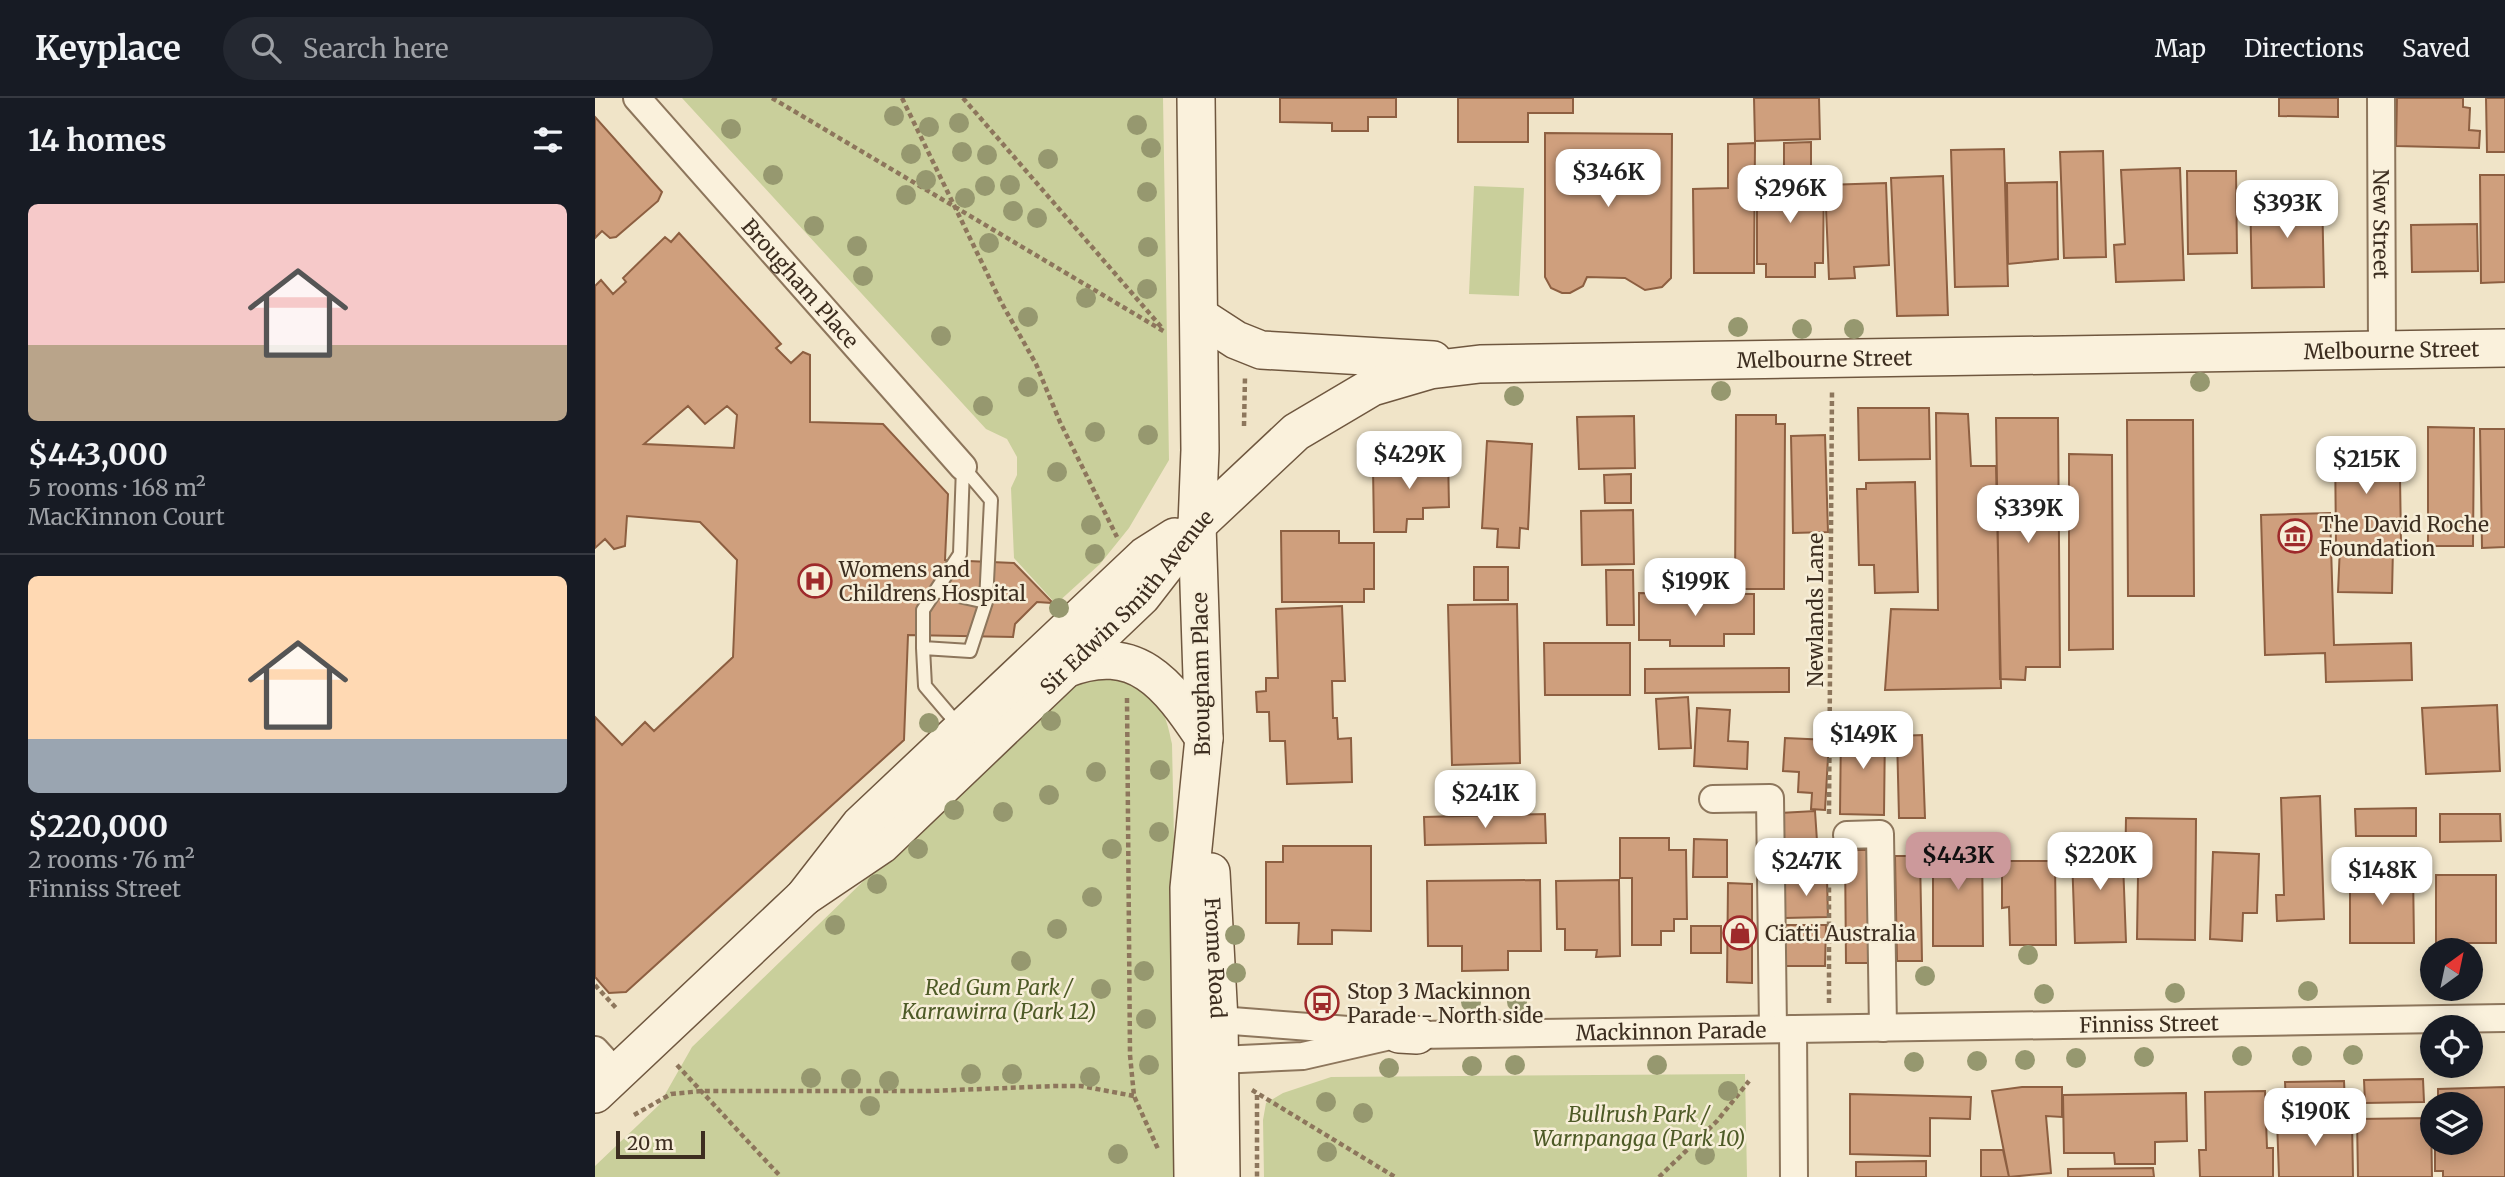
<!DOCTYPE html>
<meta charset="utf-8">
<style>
body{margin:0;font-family:Merriweather,serif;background:#242831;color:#f1f3f6;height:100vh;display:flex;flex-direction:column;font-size:26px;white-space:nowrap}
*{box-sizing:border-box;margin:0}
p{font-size:23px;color:#9ea1a6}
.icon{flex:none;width:38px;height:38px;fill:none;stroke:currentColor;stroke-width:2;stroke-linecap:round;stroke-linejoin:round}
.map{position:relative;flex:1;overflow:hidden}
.panel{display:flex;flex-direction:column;background:#171b24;width:595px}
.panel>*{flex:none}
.needle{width:46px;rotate:33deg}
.fabs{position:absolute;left:1825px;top:840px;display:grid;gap:14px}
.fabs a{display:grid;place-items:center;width:63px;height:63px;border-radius:50%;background:#171b24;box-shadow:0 4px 18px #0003;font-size:35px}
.scale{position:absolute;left:21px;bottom:18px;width:89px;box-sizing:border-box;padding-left:7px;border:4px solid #3d2e20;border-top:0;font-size:19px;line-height:24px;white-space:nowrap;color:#3d2e20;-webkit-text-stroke:5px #f7eed8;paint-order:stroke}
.price{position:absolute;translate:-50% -60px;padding:0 16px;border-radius:14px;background:#fff;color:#222;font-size:23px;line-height:46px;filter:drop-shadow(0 2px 4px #0008)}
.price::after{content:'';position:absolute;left:50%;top:42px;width:21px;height:16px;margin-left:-10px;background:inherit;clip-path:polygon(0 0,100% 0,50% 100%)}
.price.on{background:#cc999b;color:#111}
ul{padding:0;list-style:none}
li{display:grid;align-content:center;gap:14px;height:371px;padding:0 28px}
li+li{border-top:2px solid #363941}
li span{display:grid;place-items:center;height:217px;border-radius:10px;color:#555}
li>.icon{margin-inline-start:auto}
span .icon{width:126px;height:126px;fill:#fffc;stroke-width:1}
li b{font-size:30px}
h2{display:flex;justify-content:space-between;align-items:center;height:84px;padding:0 28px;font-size:30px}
header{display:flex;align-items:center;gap:42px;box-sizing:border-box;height:98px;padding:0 35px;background:#171b24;border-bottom:2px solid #363941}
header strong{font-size:33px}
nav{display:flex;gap:38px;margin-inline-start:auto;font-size:24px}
.search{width:490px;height:63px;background:#242831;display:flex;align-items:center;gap:18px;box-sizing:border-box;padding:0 24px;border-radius:38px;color:#9ea1a6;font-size:26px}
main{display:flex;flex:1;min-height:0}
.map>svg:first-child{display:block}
</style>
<header>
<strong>Keyplace</strong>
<div class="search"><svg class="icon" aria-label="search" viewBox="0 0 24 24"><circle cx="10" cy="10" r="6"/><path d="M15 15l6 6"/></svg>Search here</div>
<nav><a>Map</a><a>Directions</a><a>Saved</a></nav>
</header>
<main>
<section class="panel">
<h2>14 homes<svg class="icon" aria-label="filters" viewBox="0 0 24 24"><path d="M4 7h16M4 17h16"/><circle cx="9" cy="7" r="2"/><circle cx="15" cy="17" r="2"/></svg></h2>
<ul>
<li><span style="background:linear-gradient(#f6c9c9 65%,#b9a48a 0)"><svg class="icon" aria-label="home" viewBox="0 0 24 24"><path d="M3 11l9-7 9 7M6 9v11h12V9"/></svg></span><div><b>$443,000</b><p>5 rooms · 168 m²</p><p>MacKinnon Court</p></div></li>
<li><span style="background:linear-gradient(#ffd9b3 75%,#9aa5b1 0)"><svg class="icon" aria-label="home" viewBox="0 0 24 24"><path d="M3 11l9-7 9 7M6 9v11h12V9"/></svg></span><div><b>$220,000</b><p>2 rooms · 76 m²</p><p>Finniss Street</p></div></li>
</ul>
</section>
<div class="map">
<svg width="1910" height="1079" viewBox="0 0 1910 1079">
<rect width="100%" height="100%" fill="#f0e4c8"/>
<path fill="#c9cf9b" d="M87,0h481l6,362 -40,68 -29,36 -44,40 -42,-46 -3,-70 6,-13v-18l-10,-18 -21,-10z
M879,88l50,2 -5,108 -50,-2z
M497,579c50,4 71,15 80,67l9,433h-586v-11l64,-61 33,-58 373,-361z
M1150,976l2,103h-483l-1,-57 3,-17 17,-10 48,-16z"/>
<path fill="#cf9f7d" stroke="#8d5f41" stroke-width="2" fill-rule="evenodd" d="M685,0h116v19h-28v14h-36v-8l-52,-1z
M863,0h115v15h-45v29h-70z
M1159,0h65l1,41 -65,2z
M1684,0h59v19l-59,-1z
M1802,0h66v9l7,1 -1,22 11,1 -1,17 -83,-2z
M1891,0h19v54h-18z
M0,19l67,75 -4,9 -42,36 -6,1 -8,-7 -7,7z
M950,35l127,1 -1,144 -9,9 -17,3 -20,-12 -38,-1 -4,9 -13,7h-8l-11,-5 -6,-11z
M1216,44v25h-27v-24z
M1160,45l-1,130h-60l-1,-84 35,-1v-44z
M1409,51l4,137 -53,1 -4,-137z
M1508,53l3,106 -42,1 -4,-106z
M1585,70l4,112 -68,2 -2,-37 11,-1 -4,-74z
M1592,73h49l1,82 -49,1z
M1885,77h25v107l-24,1z
M1162,78h67l-1,87h-8v14h-49v-13h-9z
M1348,78l5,139 -51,1 -6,-138z
M1462,84l1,77 -50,5 -1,-81z
M1291,85l3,82 -35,2 1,11 -26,1 -4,-94z
M1727,94l2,95 -72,1 -2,-95z
M1882,126l1,47 -66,1 -1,-47z
M84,135l102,111 -5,4 15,15 12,-11 7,3v67l73,2 65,70 -3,66 69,3 39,40 -16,-1 -22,22 -2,13 -105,-2 -4,105 -278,252 -17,1 -14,-16v-260l27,28 23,-23 9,9 79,-74 4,-97 -37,-38 -73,-6 -2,30 -11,3 -9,-10 -10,9v-262l6,-6 12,14 13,-12 -3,-4 42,-41 6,5zM93,308l17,18 22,-18 10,9 -3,33 -90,-4z
M1263,310h71l1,51 -71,1z
M1341,315l32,1 3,52h25l5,222 -116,2 6,-81 47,1z
M1141,317h40v9h9l-1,165h-49z
M1039,318l1,52 -56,1 -2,-52z
M1401,320h62l2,249h-34l-1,13 -25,-1z
M1532,322h66l1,176h-66z
M1833,329l46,1 -1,118h-45z
M1885,331h25v118l-23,1z
M1230,337l3,97 -35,1 -2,-97z
M892,343l45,3 -4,85 -8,-1 -1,20 -22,-1 1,-18 -16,-1z
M1740,347h54l1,31h10l1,68h-65z
M826,355h27l1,54 -26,1v11h-16l-1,13h-32l-1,-65h19v-6h29z
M1474,356l43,1 1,194 -44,1z
M1036,376v29h-26l-1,-28z
M1320,384l3,110 -43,1 -1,-28h-15l-2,-76h9v-6z
M1038,412l1,54 -52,1 -1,-54z
M1735,415l4,132 77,-2 1,37 -86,2 -1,-29 -60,2 -4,-140z
M686,433h58v12h35v46h-10v13h-82z
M1745,448l53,1 -1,46 -54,-1z
M879,469h34v33h-34z
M1011,472h27l1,55h-27z
M1044,495l115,1v40h-30v12h-54v-6h-31z
M922,506l3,159 -68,2 -4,-160z
M747,508l3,75h-13l1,37h4l1,21 13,-1 1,44 -65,2 -2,-43h-15l-1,-29h-12l-1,-20 10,-1v-13h12l-2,-69z
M949,545h86v52h-85z
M1194,570v24l-144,1v-24z
M1093,599l3,51 -32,1 -3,-50z
M1902,607l3,66 -74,3 -4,-66z
M1102,610l33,2 -2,31 20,1 -1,27 -53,-3z
M1246,629l44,1 -1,87 -44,-1z
M1327,637l3,83h-26l-2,-82z
M1190,640l44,2 -4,70 -14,-1 1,-16 -14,-1 1,-20 -16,-1z
M1725,698l4,123 -47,2 -1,-26h8l-3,-97z
M1821,710v28h-60l-1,-27z
M1220,713l3,45 -36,2 -2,-45z
M950,716l1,29 -121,2 -1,-28z
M1845,716h60l1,27 -61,1z
M1531,720l70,1 -1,121 -58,-1 1,-63 -13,1z
M1527,737l4,107 -51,1 -3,-87h17l-1,-20z
M1025,740h49v12h17l1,69h-13v12h-13v14h-29v-67h-12z
M1387,740l1,108h-50v-107z
M1099,741l33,1v37h-34z
M688,748h88v85l-39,-1v14h-34l1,-21h-33v-61h17z
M1250,752h28l1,113h-28z
M1618,754l46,2 -2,59h-14l-1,28 -32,-2z
M1300,758h25l2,105h-25z
M1407,763h53l1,84h-46l-1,-38 -7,1z
M1755,772h63l1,73h-64z
M1841,777h60v68h-60z
M1232,780l1,39 -43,1 -2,-39z
M945,782l1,71h-33v19l-46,1v-25h-34l-1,-65z
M1024,782l1,76 -24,1 1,-7h-32v-21h-8l-1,-48z
M1133,785l24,1v99l-25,-1z
M1183,827h48l-1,41h-46z
M1096,828h30v27h-30z
M1828,981l1,23 -59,1 -1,-23z
M1749,983l1,22 -59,2 -1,-23z
M1427,989h40v30l-16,-1 5,57 -42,4 -17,-86z
M1910,989v90h-62v-6h-8v-28h36v-39h-33v-15z
M1670,993l2,57h6v29h-73l-1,-27h7l-1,-58z
M1591,995l1,48 -32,1v22h-40l-1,-11h-50l-1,-58z
M1255,996l121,3 -1,22 -40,-1v38l-80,-2z
M1836,1020l1,59h-74l-1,-58z
M1757,1021l1,58h-74l-2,-57z
M1386,1052h22l6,27h-28z
M1331,1063v16h-70v-15z
M1558,1070l1,9h-86v-8z"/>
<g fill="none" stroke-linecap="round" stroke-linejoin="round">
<defs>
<path id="lane" d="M368,369l28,33 -5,102 -16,49 -47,-3v-38l37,-56z
M341,493l50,11
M328,550l2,38 34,40"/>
<g id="street">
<path id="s1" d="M42,0l326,369"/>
<path id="s2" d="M1786,0l1,252"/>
<path d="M1118,701l57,-1 3,231"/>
<path d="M1252,737l33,-1 3,194"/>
<path d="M624,922l156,12"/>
<path d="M1198,931l1,148"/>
<path id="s3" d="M822,937l1088,-17"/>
<path d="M0,952l22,24"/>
<path d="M625,962l83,-4 96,-22"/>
</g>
<g id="secondary">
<path d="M604,218l37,24 25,10 172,10"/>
<path d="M470,571c71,-28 103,15 139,69"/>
<path id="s4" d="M616,774l8,148 2,157"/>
<path id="s5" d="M209,799l77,-52 261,-249 55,-71 99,-93 76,-45 58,-17 50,-6 1025,-16"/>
<path d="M804,936l18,1"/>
<path d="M0,996l209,-197 56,-72 285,-269 30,-19"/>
<path d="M598,1079l-4,-289 15,-150 -7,-213 3,-75 -4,-352"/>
</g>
</defs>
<use href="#lane" stroke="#8d765c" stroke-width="16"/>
<use href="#street" stroke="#8d765c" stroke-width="30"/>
<use href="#secondary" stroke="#6f573f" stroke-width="40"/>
<path stroke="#8d765c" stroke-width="4.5" stroke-dasharray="5 3.5" stroke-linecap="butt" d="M177,0l393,234
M307,0l99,204 35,62 24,58 57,115
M368,0l200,231
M649,328l1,-49
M532,600l3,357 4,41 24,53
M1234,716l3,-422
M0,887l22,24
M1234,905v-149
M82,967l104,112
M657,992l143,87
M662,997v82
M39,1017l37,-21 31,-3h228l126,-5h25l53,10
M1064,1079l58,-56 32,-40"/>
<use href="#lane" stroke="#faf1dc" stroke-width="12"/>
<use href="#street" stroke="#faf1dc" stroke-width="26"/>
<use href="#secondary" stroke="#faf1dc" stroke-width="37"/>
</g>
<g fill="#96986f">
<circle cx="299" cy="18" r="10"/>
<circle cx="364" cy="25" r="10"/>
<circle cx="542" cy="27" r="10"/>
<circle cx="334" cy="29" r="10"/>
<circle cx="136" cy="31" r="10"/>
<circle cx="556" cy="50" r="10"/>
<circle cx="367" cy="54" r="10"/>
<circle cx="316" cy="56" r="10"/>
<circle cx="392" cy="57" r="10"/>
<circle cx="453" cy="61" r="10"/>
<circle cx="178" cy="77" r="10"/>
<circle cx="331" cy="82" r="10"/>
<circle cx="415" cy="87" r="10"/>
<circle cx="390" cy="88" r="10"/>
<circle cx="552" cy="94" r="10"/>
<circle cx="311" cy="97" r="10"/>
<circle cx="370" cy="100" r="10"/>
<circle cx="418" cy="113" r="10"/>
<circle cx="442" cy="120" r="10"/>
<circle cx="219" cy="128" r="10"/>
<circle cx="394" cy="145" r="10"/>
<circle cx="262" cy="148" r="10"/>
<circle cx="553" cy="149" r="10"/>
<circle cx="268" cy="178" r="10"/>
<circle cx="552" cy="191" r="10"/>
<circle cx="491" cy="200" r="10"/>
<circle cx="433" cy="219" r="10"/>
<circle cx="1143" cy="229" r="10"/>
<circle cx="1207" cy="231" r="10"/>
<circle cx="1259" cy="231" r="10"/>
<circle cx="346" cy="238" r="10"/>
<circle cx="1605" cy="284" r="10"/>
<circle cx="433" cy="289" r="10"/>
<circle cx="1126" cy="293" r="10"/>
<circle cx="919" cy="298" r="10"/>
<circle cx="388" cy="308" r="10"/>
<circle cx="500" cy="334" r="10"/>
<circle cx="553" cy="337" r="10"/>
<circle cx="462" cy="374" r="10"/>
<circle cx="496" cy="427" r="10"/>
<circle cx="500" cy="456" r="10"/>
<circle cx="464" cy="510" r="10"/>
<circle cx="456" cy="623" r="10"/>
<circle cx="334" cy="625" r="10"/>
<circle cx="565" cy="672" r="10"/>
<circle cx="501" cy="674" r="10"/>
<circle cx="454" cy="697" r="10"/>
<circle cx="359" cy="712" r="10"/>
<circle cx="408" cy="714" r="10"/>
<circle cx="564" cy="734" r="10"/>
<circle cx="323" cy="751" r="10"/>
<circle cx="517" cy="751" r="10"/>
<circle cx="282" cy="786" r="10"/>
<circle cx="497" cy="799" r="10"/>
<circle cx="240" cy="827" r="10"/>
<circle cx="462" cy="831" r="10"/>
<circle cx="640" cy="837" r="10"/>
<circle cx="1433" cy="857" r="10"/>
<circle cx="426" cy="863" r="10"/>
<circle cx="549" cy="873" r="10"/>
<circle cx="641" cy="875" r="10"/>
<circle cx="1330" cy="878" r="10"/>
<circle cx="506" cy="891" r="10"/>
<circle cx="1713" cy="893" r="10"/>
<circle cx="1580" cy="895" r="10"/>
<circle cx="1449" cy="896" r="10"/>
<circle cx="876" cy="904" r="10"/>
<circle cx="922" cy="904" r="10"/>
<circle cx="721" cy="906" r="10"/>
<circle cx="551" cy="921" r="10"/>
<circle cx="1758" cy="957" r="10"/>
<circle cx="1647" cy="958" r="10"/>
<circle cx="1707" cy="958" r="10"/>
<circle cx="1549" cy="959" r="10"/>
<circle cx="1481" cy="960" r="10"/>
<circle cx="1430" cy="962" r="10"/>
<circle cx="1382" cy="963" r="10"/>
<circle cx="1319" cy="964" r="10"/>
<circle cx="554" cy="967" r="10"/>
<circle cx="920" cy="967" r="10"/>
<circle cx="1062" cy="967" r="10"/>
<circle cx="877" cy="968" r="10"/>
<circle cx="794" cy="970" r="10"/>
<circle cx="376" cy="976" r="10"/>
<circle cx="417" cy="976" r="10"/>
<circle cx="495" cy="979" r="10"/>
<circle cx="216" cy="980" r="10"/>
<circle cx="256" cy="981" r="10"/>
<circle cx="294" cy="983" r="10"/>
<circle cx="1133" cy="993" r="10"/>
<circle cx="731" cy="1004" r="10"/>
<circle cx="275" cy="1008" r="10"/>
<circle cx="768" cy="1015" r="10"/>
<circle cx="732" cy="1054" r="10"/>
<circle cx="523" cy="1056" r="10"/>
<circle cx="1110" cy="1057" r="10"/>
</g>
<defs>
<symbol id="museum-ring" viewBox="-11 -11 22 22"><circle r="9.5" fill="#f7eed8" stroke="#9e2a2b" stroke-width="1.5"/><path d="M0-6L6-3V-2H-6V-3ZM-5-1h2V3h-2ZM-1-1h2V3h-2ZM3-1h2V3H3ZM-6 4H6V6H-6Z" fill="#9e2a2b"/></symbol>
<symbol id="hospital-ring" viewBox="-11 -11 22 22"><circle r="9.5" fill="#f7eed8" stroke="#9e2a2b" stroke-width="1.5"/><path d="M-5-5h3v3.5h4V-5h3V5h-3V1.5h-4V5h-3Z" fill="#9e2a2b"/></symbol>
<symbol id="shop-ring" viewBox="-11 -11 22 22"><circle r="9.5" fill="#f7eed8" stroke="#9e2a2b" stroke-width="1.5"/><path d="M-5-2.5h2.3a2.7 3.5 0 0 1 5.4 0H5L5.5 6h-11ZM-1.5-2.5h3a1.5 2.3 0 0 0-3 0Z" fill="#9e2a2b"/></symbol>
<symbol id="bus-ring" viewBox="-11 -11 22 22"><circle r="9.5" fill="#f7eed8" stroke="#9e2a2b" stroke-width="1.5"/><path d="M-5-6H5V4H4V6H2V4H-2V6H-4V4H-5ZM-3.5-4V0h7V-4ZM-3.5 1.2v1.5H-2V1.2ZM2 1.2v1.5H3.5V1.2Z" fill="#9e2a2b"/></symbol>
</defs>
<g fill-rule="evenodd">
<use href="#museum-ring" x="1681" y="419" width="38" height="38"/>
<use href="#hospital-ring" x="201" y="464" width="38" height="38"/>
<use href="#shop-ring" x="1126" y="816" width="38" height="38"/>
<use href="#bus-ring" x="708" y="886" width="38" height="38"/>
</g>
<g text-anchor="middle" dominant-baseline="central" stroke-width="5" stroke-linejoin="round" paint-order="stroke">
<g font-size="21" fill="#3d2e20" stroke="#f7eed8">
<text stroke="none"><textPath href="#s2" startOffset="126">New Street</textPath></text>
<text stroke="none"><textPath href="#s1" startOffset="247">Brougham Place</textPath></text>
<text stroke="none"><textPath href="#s5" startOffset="1790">Melbourne Street</textPath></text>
<text stroke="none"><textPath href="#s5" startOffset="1223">Melbourne Street</textPath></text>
<text transform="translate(1220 512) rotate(-90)">Newlands Lane</text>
<text stroke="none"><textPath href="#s5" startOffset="439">Sir Edwin Smith Avenue</textPath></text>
<text transform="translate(606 576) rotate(-91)">Brougham Place</text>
<text stroke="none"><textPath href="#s4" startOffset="86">Frome Road</textPath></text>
<text stroke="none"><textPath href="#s3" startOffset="732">Finniss Street</textPath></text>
<text stroke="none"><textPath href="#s3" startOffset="254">Mackinnon Parade</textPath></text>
</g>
<g font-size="21" fill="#3d2e20" stroke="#f7eed8" text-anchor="start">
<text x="1724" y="426">The David Roche<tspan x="1724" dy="24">Foundation</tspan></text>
<text x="244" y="471">Womens and<tspan x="244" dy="24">Childrens Hospital</tspan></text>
<text x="1170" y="835">Ciatti Australia</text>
<text x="752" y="893">Stop 3 Mackinnon<tspan x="752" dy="24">Parade - North side</tspan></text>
</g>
<g font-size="21" font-style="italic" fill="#4d5a26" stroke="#f7eed8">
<text x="404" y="889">Red Gum Park /<tspan x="404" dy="24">Karrawirra (Park 12)</tspan></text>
<text x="1044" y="1016">Bullrush Park /<tspan x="1044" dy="24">Warnpangga (Park 10)</tspan></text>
</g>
</g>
</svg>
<div class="fabs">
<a><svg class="needle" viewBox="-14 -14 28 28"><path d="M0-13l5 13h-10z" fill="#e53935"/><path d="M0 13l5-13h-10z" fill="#9ea1a6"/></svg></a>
<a><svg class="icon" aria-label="locate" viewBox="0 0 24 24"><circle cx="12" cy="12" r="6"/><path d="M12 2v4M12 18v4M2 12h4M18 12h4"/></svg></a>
<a><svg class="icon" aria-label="layers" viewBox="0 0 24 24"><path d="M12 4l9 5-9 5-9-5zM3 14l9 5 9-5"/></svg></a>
</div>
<div class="scale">20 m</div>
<b class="price" style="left:1013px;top:111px">$346K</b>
<b class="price" style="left:1195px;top:127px">$296K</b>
<b class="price" style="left:1692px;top:142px">$393K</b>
<b class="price" style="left:814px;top:393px">$429K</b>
<b class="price" style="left:1771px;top:398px">$215K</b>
<b class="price" style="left:1433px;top:447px">$339K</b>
<b class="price" style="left:1100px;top:520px">$199K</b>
<b class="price" style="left:1268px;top:673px">$149K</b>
<b class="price" style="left:890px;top:732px">$241K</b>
<b class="price on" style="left:1363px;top:794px">$443K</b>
<b class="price" style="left:1505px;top:794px">$220K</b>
<b class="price" style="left:1211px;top:800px">$247K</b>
<b class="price" style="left:1787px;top:809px">$148K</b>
<b class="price" style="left:1720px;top:1050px">$190K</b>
</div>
</main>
